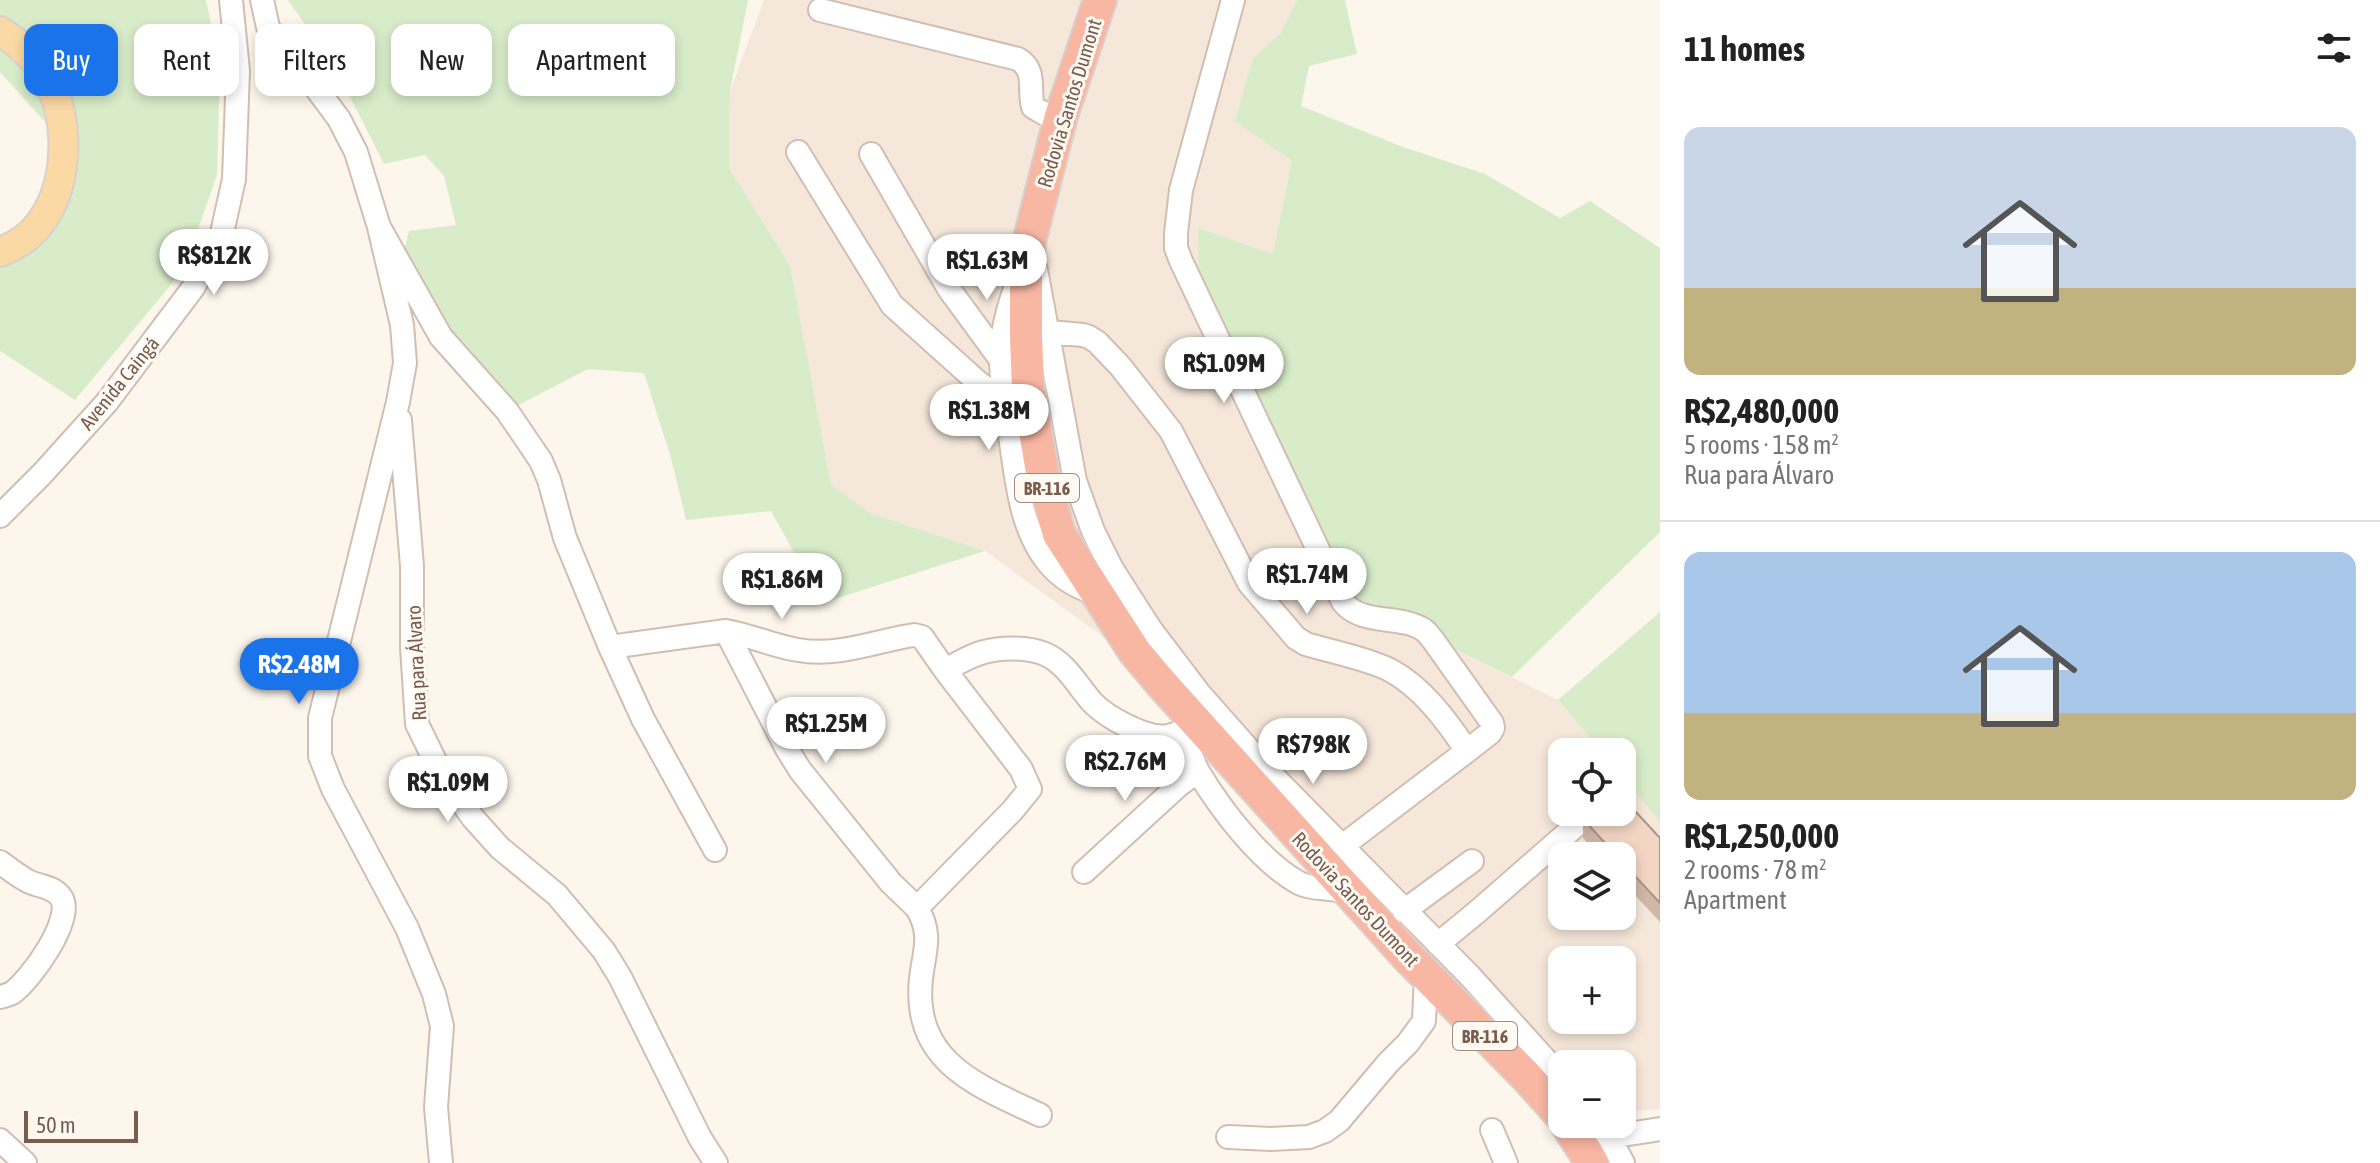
<!DOCTYPE html>
<meta charset="utf-8">
<style>
body{margin:0;font-family:"Asap Condensed",sans-serif;background:#f2f2f2;color:#222;height:100vh;display:flex;flex-direction:column;font-size:30px;white-space:nowrap}
*{box-sizing:border-box;margin:0}
p{font-size:26px;color:#767676}
.icon{flex:none;width:44px;height:44px;fill:none;stroke:currentColor;stroke-width:2;stroke-linecap:round;stroke-linejoin:round}
.map{position:relative;flex:1;overflow:hidden}
.details{display:flex;flex-direction:column;background:#fff;width:720px}
.details>*{flex:none}
.guide{position:absolute;left:24px;top:24px;width:760px;height:72px;display:flex;gap:16px}
.controls{position:absolute;left:1548px;top:738px;display:grid;gap:16px}
.controls a{display:grid;place-items:center;width:88px;height:88px;border-radius:16px;background:#fff;box-shadow:0 4px 12px #0003;font-size:40px}
.scale{position:absolute;left:24px;bottom:20px;width:114px;box-sizing:border-box;padding-left:8px;border:4px solid #7a5c4d;border-top:0;font-size:22px;line-height:28px;white-space:nowrap;color:#7a5c4d;-webkit-text-stroke:6px #fffaf3;paint-order:stroke}
.price{position:absolute;translate:-50% -68px;padding:0 18px;border-radius:28px;background:#fff;color:#222;font-size:26px;line-height:52px;filter:drop-shadow(0 2px 4px #0008)}
.price::after{content:'';position:absolute;left:50%;top:48px;width:24px;height:18px;margin-left:-12px;background:inherit;clip-path:polygon(0 0,100% 0,50% 100%)}
.price.active{background:#1a73e8;color:#fff}
ul{padding:0;list-style:none}
li{display:grid;align-content:center;gap:16px;height:424px;padding:0 24px}
li+li{border-top:2px solid #e0e0e0}
li span{display:grid;place-items:center;height:248px;border-radius:16px;color:#555}
li>.icon{margin-inline-start:auto}
span .icon{width:144px;height:144px;fill:#fffc;stroke-width:1}
li b{font-size:34px}
h2{display:flex;justify-content:space-between;align-items:center;height:96px;padding:0 24px;font-size:34px}
.pill{padding:0 28px;border-radius:16px;background:#fff;box-shadow:0 4px 12px #0003;font-size:28px;line-height:72px}
.pill.active{background:#1a73e8;color:#fff}
main{display:flex;flex:1;min-height:0}
.map>svg:first-child{display:block}
</style>
<main>
<div class="map">
<svg width="1660" height="1163" viewBox="0 0 1660 1163">
<rect width="100%" height="100%" fill="#fdf6ec"/>
<path fill="#f5e8da" fill-rule="evenodd" d="M764,0h533l-17,34 -27,24 39,103 -19,94 75,342 210,103 44,52h-40v60h60v-36l38,46v287l-38,3v-48h-53l-350,-343 -234,-170 -115,-38 -39,-27 -41,-221 -61,-97 1,-77zM1562,856h60v60h-60zM1562,960h60v60h-60z"/>
<path fill="#d8ecc9" d="M0,0h206l14,67 -3,108 -33,94 -109,131 -75,-49v-85l28,-27 16,-20 10,-87 -54,-60z
M288,0h460l-18,91 -1,77 61,97 41,220 39,28 115,38 -163,52 -51,-92 -85,9 -15,-62 -27,-85 -56,-4 -81,42 -105,-152 7,-28 47,-6 -12,-49 -19,-21 -41,9 -48,-95z
M1297,0h48l12,54 -48,12 -8,40 102,41 82,27 75,44 30,-17 70,47v284l-148,145 -164,-80 -149,-296 -1,-73 75,26 19,-93 -57,-40 18,-63 27,-24z
M1660,612v210l-38,-46v-24h-20l-44,-52z"/>
<g fill="none" stroke-linecap="round" stroke-linejoin="round">
<defs>
<path id="minor" d="M262,0l6,27 13,23 35,38 23,31 17,33 23,75 62,110 66,74 34,50 8,19 16,58 45,109
M1233,0l-52,190 -5,43v15l5,13 162,341c19,24 57,12 81,28 4,3 6,7 9,10l59,83 1,5 -3,5 -23,18
M820,10l198,49c19,11 10,30 15,48l12,7 16,2
M798,152l94,153 88,79 25,16
M871,154l78,135 52,71
M379,227l23,98 3,38 -7,39 -78,316v38l13,33 74,139 27,66 8,32 -6,81 5,56
M1036,270l39,211 18,50 19,38 39,61 48,63 68,77 202,205 93,103
M1019,278c-10,26 -19,58 -18,85 1,26 6,54 10,80 6,40 10,84 35,117 14,18 30,27 51,34
M1049,332l34,3 6,2 8,5 23,24 51,65 78,152 47,55 10,6c26,8 60,14 84,26 32,17 57,51 77,81l-126,96
M400,420l12,146v81l5,77 25,51 31,43 27,30 57,47 47,56 16,26 80,161 16,25
M0,516l42,-42 65,-72 86,-114 29,-55 12,-54 4,-108 -7,-71
M726,631l61,118 13,21 91,113 26,25
M945,670l76,99 9,20 -18,22 -95,97c16,27 7,43 4,71 -9,83 57,107 119,136
M1183,732c5,13 8,28 16,41 22,37 62,89 100,110 17,9 39,1 53,15
M715,850l-72,-131 -33,-72 116,-16c24,4 47,15 72,19 41,7 77,-9 116,-15l8,2 23,33c12,-6 26,-15 39,-18 18,-5 44,-5 61,2 21,9 32,31 47,48 14,15 55,38 76,34 11,-2 19,-7 28,-13
M0,862c8,6 17,13 26,18 11,7 25,5 34,16 17,20 -30,85 -48,97 -4,2 -8,3 -12,4
M1084,872l95,-87 19,-14
M1404,911l68,-50
M1438,944l39,-32 111,-97
M1599,1124l10,13 14,26
M1492,1130l14,33
M1228,1137l43,2 38,-2 16,-6 14,-10 49,-58 20,-20 16,-22 2,-46
M1609,1137l51,-8
M0,1140l25,23"/>
<path id="major" d="M0,31c16,10 34,26 44,42 26,41 26,106 -1,146 -11,17 -25,26 -43,33"/>
<path id="highway" d="M1100,0l-39,116 -31,122 -4,21v77l2,53 14,83 17,62 76,118 27,32 245,272 118,119 37,41
M1567,1124l25,39"/>
</defs>
<use href="#minor" stroke="#d1beb0" stroke-width="26"/>
<use href="#major" stroke="#dad1cd" stroke-width="32"/>
<use href="#highway" stroke="#dad1cd" stroke-width="36"/>
<use href="#minor" stroke="#fff" stroke-width="22"/>
<use href="#major" stroke="#fbd9a5" stroke-width="28"/>
<use href="#highway" stroke="#f7b7a3" stroke-width="32"/>
</g>
<path fill="#d1b7a8" d="M1583,819l77,19v84l-38,-41v-25h-23l-16,-18z"/>
<path fill="#f3d5c3" stroke="#aa9588" stroke-width="2" d="M1622,797l38,41v65l-38,-41v-6h-5l-34,-37 7,-7h32z"/>
<g text-anchor="middle" dominant-baseline="central" stroke-width="6" stroke-linejoin="round" paint-order="stroke">
<g fill="#fffaf3" stroke="#a28b7f" stroke-width="2">
<rect x="1015" y="474" width="64" height="28" rx="6"/>
<rect x="1453" y="1022" width="64" height="28" rx="6"/>
</g>
<g font-size="18" font-weight="bold" fill="#7a5c4d">
<text x="1047" y="488">BR-116</text>
<text x="1485" y="1036">BR-116</text>
</g>
<g font-size="20" fill="#7a5c4d" stroke="#fffaf3">
<text transform="translate(1069 103) rotate(-73)">Rodovia Santos Dumont</text>
<text transform="translate(119 383) rotate(-51)">Avenida Caingá</text>
<text transform="translate(416 663) rotate(-93)">Rua para Álvaro</text>
<text transform="translate(1356 899) rotate(47)">Rodovia Santos Dumont</text>
</g>
</g>
</svg>
<div class="controls">
<a><svg class="icon" aria-label="locate" viewBox="0 0 24 24"><circle cx="12" cy="12" r="6"/><path d="M12 2v4M12 18v4M2 12h4M18 12h4"/></svg></a>
<a><svg class="icon" aria-label="layers" viewBox="0 0 24 24"><path d="M12 4l9 5-9 5-9-5zM3 14l9 5 9-5"/></svg></a>
<a>+</a>
<a>−</a>
</div>
<div class="scale">50 m</div>
<b class="price" style="left:214px;top:297px">R$812K</b>
<b class="price" style="left:987px;top:302px">R$1.63M</b>
<b class="price" style="left:1224px;top:405px">R$1.09M</b>
<b class="price" style="left:989px;top:452px">R$1.38M</b>
<b class="price" style="left:1307px;top:616px">R$1.74M</b>
<b class="price" style="left:782px;top:621px">R$1.86M</b>
<b class="price active" style="left:299px;top:706px">R$2.48M</b>
<b class="price" style="left:826px;top:765px">R$1.25M</b>
<b class="price" style="left:1313px;top:786px">R$798K</b>
<b class="price" style="left:1125px;top:803px">R$2.76M</b>
<b class="price" style="left:448px;top:824px">R$1.09M</b>
<div class="guide">
<a class="pill active">Buy</a>
<a class="pill">Rent</a>
<a class="pill">Filters</a>
<a class="pill">New</a>
<a class="pill">Apartment</a>
</div>
</div>
<section class="details">
<h2>11 homes<svg class="icon" aria-label="filters" viewBox="0 0 24 24"><path d="M4 7h16M4 17h16"/><circle cx="9" cy="7" r="2"/><circle cx="15" cy="17" r="2"/></svg></h2>
<ul>
<li><span style="background:linear-gradient(#c9d6e8 65%,#c2b280 0)"><svg class="icon" aria-label="home" viewBox="0 0 24 24"><path d="M3 11l9-7 9 7M6 9v11h12V9"/></svg></span><div><b>R$2,480,000</b><p>5 rooms · 158 m²</p><p>Rua para Álvaro</p></div></li>
<li><span style="background:linear-gradient(#a9c7e8 65%,#c2b280 0)"><svg class="icon" aria-label="home" viewBox="0 0 24 24"><path d="M3 11l9-7 9 7M6 9v11h12V9"/></svg></span><div><b>R$1,250,000</b><p>2 rooms · 78 m²</p><p>Apartment</p></div></li>
</ul>
</section>
</main>
